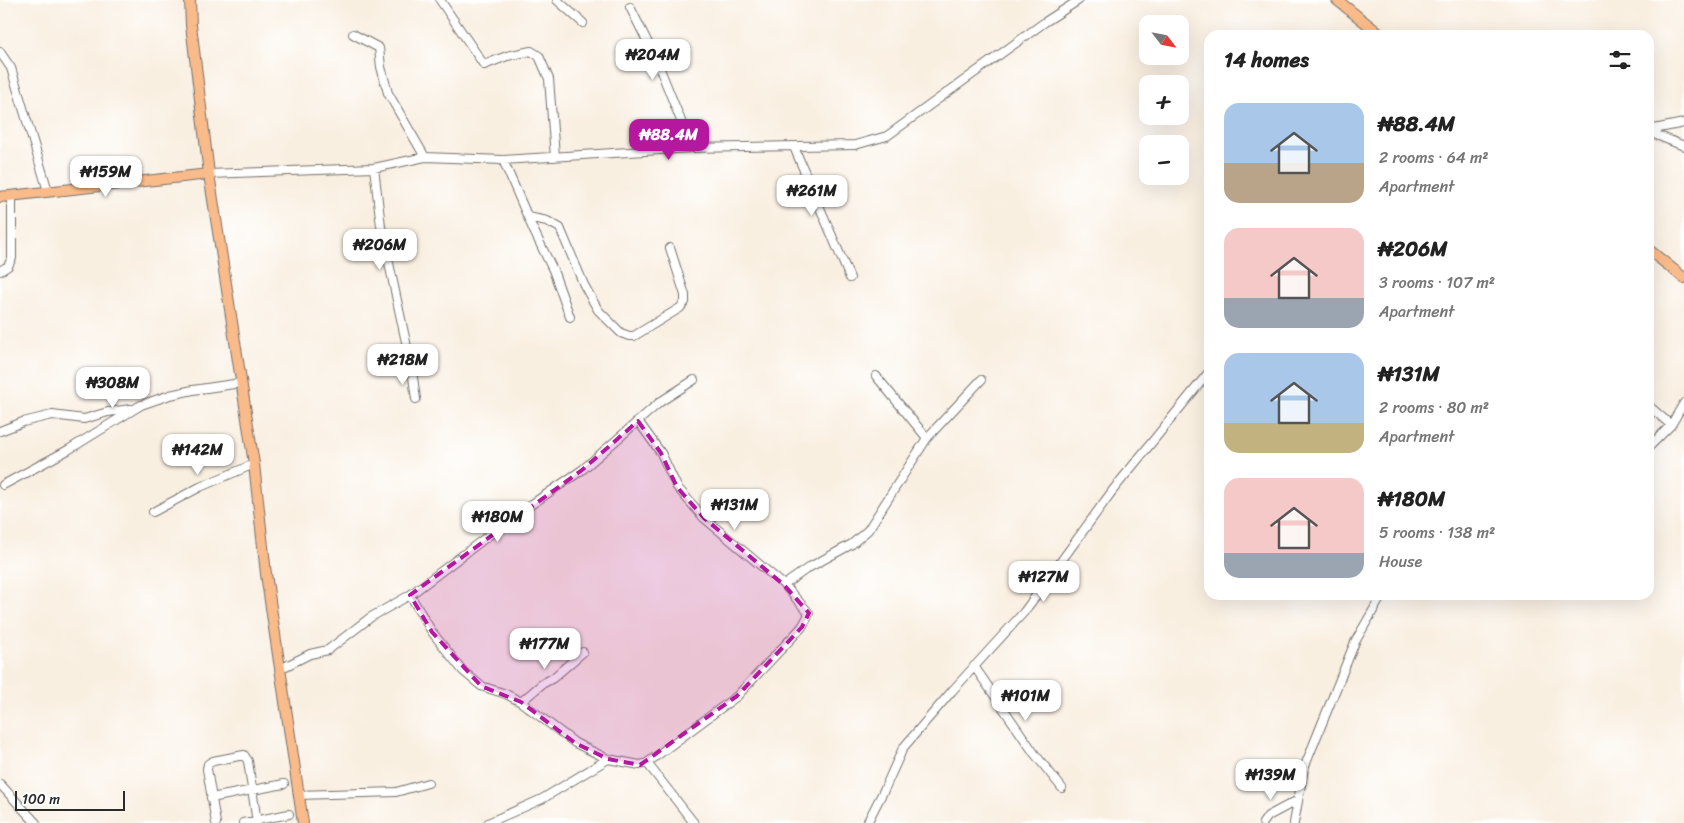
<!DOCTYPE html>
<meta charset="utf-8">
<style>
body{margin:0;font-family:Sriracha,sans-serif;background:#f2f2f2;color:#222;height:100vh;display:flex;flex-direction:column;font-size:19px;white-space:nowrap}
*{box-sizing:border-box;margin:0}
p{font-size:16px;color:#767676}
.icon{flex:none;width:28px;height:28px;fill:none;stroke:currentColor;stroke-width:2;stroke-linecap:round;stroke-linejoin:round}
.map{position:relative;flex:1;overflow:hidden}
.drawer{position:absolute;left:1204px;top:30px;width:450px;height:570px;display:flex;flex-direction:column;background:#fff;border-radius:15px;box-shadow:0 5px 20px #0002}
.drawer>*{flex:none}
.needle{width:32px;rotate:122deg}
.fabs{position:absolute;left:1139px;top:15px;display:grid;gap:10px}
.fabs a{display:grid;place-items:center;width:50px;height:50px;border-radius:10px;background:#fff;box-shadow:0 5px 20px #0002;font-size:25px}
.scale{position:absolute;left:15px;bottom:12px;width:110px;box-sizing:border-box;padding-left:5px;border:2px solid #2b2b2b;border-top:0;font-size:14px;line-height:18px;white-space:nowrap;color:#2b2b2b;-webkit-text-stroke:4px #fff;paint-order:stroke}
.price{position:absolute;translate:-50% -42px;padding:0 11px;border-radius:10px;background:#fff;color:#222;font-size:16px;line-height:32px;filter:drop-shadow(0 1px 2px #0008)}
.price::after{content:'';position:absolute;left:50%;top:30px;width:15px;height:11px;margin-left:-8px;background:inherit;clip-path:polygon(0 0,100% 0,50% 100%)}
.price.active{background:#b5179e;color:#fff}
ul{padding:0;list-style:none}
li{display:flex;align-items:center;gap:15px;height:125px;padding:0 20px}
li span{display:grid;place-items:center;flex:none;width:140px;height:100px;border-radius:15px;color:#555}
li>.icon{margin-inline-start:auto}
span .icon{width:60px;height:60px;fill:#fffc;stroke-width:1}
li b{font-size:21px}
h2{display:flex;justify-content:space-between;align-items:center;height:60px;padding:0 20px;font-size:21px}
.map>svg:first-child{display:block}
</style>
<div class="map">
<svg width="1684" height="823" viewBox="0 0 1684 823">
<rect width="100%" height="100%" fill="#fff"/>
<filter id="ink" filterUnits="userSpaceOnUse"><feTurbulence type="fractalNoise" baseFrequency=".02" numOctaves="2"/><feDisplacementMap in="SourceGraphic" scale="10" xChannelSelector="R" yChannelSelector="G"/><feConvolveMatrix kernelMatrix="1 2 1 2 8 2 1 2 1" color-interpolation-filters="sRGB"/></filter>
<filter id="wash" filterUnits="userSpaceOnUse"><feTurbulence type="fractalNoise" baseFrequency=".0096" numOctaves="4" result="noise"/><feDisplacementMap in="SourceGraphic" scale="20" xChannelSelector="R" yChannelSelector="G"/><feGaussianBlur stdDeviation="1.12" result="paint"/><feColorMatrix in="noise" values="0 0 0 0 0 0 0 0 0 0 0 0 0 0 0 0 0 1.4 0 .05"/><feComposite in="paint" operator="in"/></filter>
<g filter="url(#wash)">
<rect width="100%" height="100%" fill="#f9efe1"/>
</g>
<g filter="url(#ink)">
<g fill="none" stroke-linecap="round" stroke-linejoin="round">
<defs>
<path id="minor" d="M440,0l44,65 23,-9 24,-5 8,5 10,23 6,78
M557,0l26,23
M630,7l26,52 36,89
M353,34l26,14 2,19 7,26 37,64
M0,52l11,16 37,123
M1649,130l35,-7
M1649,132l35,14
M794,147l56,131
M503,160l30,69 20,41 17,47
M374,168l7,58 31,144 4,29
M209,174l165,-6 51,-11 78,3 189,-12 163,-3 32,-9 158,-114 34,-22
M528,217l19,4 13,7 24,57 14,25 23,23 8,3h5l46,-28 5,-6v-7l-15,-47
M0,271l8,-5 4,-8v-62
M876,376l51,62
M1649,406l22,19
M0,431l23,-9 29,-7 32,4 24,-7 23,-3
M1649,447l22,-22 13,-22
M3,485l65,-35 73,-45 29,-10 23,-5 48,-7
M153,512l47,-25 54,-23
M784,585l24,-17 44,-24 16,-14 59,-92 54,-58
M410,595l22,37 31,39 18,15 25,8 15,8 54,41 33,16 -66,40 -54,24
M974,666l60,87 28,35
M280,669l30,-15 18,-4 43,-33 39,-22 103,-78 69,-47 78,-68 34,-22
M521,702l21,-18 11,-6 30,-26
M608,759l32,6 7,-2 90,-67 65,-69 5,-9 2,-5 -25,-28 -80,-67 -27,-31 -16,-34 -23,-32
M647,763l47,60
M0,784l36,39
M298,795l98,-3 32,-9
M211,798l73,-14
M216,823l-9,-54 1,-5 5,-3 31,-6 4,6 9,62
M243,823l46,-9
M867,823l18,-35 18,-40 49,-57 72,-79 89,-122 96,-118
M1263,823l5,-7 30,-16
M1294,823l10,-55 51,-126 27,-47"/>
<path id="major" d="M190,0l1,25 18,149 45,290 12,110 37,249
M1337,0l44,35
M0,197l209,-23
M1649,250l35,28"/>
</defs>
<use href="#minor" stroke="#73706b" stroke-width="10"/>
<use href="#major" stroke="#73706b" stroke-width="12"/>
<use href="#minor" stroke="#fff" stroke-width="8"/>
<use href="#major" stroke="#fabb8b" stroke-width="10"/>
</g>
</g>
<path fill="#b5179e" fill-opacity="0.2" stroke="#b5179e" stroke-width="4" stroke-dasharray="10 6" stroke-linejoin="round" d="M638,421l23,32 16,34 27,31 80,67 25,28 -7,14 -65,69 -97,69 -32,-6 -33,-16 -54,-41 -40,-16 -49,-54 -22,-37 172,-125z"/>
</svg>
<div class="fabs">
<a><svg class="needle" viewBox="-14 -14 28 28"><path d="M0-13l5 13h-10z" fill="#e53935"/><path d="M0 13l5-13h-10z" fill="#767676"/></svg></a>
<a>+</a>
<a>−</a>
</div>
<div class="scale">100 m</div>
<b class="price" style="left:653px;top:81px">₦204M</b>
<b class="price active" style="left:669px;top:161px">₦88.4M</b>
<b class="price" style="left:106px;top:198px">₦159M</b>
<b class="price" style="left:812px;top:217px">₦261M</b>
<b class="price" style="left:380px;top:271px">₦206M</b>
<b class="price" style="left:403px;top:386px">₦218M</b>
<b class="price" style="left:113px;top:409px">₦308M</b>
<b class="price" style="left:198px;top:476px">₦142M</b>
<b class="price" style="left:735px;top:531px">₦131M</b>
<b class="price" style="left:498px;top:543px">₦180M</b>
<b class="price" style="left:1044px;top:603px">₦127M</b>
<b class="price" style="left:545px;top:670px">₦177M</b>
<b class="price" style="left:1026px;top:722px">₦101M</b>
<b class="price" style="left:1271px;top:801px">₦139M</b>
<section class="drawer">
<h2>14 homes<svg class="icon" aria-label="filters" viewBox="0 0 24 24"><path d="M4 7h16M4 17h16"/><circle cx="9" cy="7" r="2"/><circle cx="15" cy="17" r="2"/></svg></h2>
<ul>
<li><span style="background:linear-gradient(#a9c7e8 60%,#b9a48a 0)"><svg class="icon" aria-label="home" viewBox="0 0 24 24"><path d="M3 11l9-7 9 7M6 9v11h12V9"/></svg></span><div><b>₦88.4M</b><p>2 rooms · 64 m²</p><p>Apartment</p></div></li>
<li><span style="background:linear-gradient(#f6c9c9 70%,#9aa5b1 0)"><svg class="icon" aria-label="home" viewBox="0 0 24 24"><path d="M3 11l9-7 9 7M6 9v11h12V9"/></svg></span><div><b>₦206M</b><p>3 rooms · 107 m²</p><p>Apartment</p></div></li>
<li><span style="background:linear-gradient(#a9c7e8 70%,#c2b280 0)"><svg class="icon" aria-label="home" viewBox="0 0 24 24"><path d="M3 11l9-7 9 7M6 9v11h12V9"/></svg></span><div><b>₦131M</b><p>2 rooms · 80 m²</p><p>Apartment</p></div></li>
<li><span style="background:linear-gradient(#f6c9c9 75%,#9aa5b1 0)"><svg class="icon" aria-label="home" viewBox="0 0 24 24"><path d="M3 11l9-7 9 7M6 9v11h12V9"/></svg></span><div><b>₦180M</b><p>5 rooms · 138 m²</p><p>House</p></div></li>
</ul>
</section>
</div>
